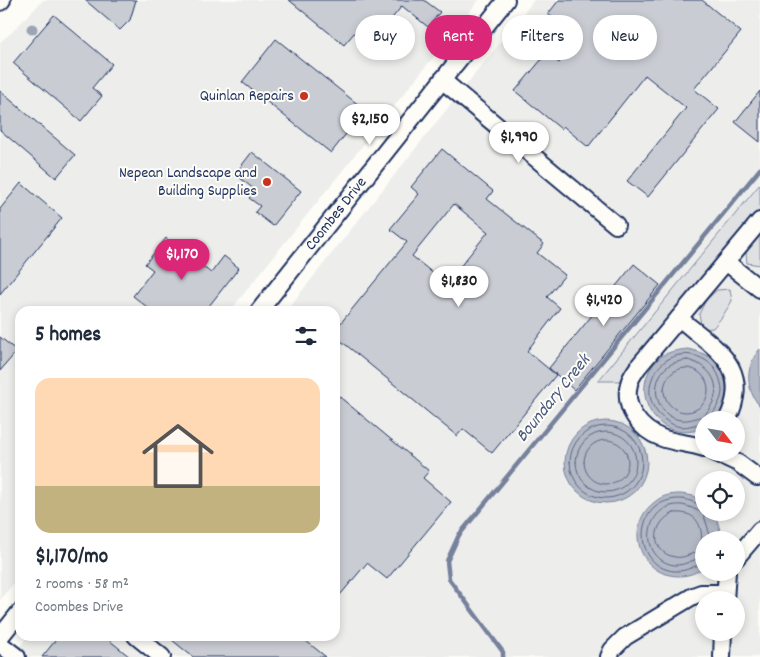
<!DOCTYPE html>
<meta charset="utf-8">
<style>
body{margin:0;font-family:Dekko,sans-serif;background:#f2f2f3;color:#1f2937;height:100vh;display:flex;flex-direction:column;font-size:19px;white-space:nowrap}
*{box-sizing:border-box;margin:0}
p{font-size:16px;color:#747a83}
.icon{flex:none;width:28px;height:28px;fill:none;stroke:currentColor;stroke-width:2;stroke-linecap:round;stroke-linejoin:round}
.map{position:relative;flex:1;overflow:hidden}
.drawer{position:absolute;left:15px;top:306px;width:325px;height:335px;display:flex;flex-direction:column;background:#fff;border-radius:15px;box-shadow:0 2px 8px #0003}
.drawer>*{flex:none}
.hud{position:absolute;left:355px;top:15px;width:330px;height:45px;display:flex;gap:10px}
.needle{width:32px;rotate:121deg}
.controls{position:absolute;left:695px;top:411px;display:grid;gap:10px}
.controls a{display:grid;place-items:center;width:50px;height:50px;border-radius:50%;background:#fff;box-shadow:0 2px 8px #0003;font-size:25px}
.price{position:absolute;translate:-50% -42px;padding:0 11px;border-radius:18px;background:#fff;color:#222;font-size:16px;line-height:32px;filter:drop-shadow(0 1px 2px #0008)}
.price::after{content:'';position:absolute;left:50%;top:30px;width:15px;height:11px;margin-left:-8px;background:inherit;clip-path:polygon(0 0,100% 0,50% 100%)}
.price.current{background:#db2777;color:#fff}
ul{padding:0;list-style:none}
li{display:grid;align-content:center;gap:10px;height:265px;padding:0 20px}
li span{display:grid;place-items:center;height:155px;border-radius:15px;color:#555}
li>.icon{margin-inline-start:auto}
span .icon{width:90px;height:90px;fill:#fffc;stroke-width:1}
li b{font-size:21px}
h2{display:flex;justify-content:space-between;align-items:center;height:60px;padding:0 20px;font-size:21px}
.chip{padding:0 18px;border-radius:22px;background:#fff;box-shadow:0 2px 8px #0003;font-size:18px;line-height:45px}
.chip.current{background:#db2777;color:#fff}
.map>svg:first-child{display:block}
</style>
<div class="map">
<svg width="760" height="657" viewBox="0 0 760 657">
<rect width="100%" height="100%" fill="#fdfcf7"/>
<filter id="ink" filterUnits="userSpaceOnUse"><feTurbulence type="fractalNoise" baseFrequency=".02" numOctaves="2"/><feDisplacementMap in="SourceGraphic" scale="10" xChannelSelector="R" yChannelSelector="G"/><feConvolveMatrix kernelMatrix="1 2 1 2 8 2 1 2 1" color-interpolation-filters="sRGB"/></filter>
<g filter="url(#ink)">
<path fill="#edeeec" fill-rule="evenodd" d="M43,0h436l-249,311h-210v264l-20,25v-558l12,-10z
M534,0h226v657h-749l17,-21h307v-325h-49zM704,420h32v32h-32zM704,480h32v32h-32zM704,540h32v32h-32zM704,600h32v32h-32z"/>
<path fill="#e0e1e3" stroke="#7e88a0" d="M760,184v31l-137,166h-25z
M760,230v35l-13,-2 -1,-10 10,-18z
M730,289l2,12 -10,16 -9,11 -11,1 -3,-15 7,-14 11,-10z"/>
<path fill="#b3b8c5" stroke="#76819c" d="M688,349c8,2 15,4 22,8 20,14 22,47 4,63h-10v7c-4,2 -8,4 -11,4 -44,8 -66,-49 -31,-75 8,-5 17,-6 26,-7z
M760,349v57c-15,-16 -15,-41 0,-57z
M565 462a41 41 0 1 1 82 0a41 41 0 1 1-82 0Z
M681,494l13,2 10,6v10l10,1c4,9 7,17 6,27h-16v27c-7,6 -16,9 -25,9 -41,0 -56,-52 -23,-75 7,-6 16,-7 25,-7z"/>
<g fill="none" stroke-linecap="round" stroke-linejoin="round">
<path stroke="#586687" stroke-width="1" d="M687,360c20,4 35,21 26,42 -2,5 -6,9 -8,14 -8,1 -15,5 -24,4 -26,-3 -33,-39 -13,-54 6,-4 12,-5 19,-6z
M664 390a22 22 0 1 1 44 0a22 22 0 1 1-44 0Z
M704,423c-8,1 -14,4 -23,4 -6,-1 -12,-4 -17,-8 -35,-28 1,-82 41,-59 11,6 17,20 17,32 -1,12 -10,19 -11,28
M570 462a36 36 0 1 1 72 0a36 36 0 1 1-72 0Z
M576 462a30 30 0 1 1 60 0a30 30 0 1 1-60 0Z
M584 462a22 22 0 1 1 44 0a22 22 0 1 1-44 0Z
M704,506c-5,-1 -7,-3 -11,-4 -6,-3 -15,-4 -23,-2 -38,8 -35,67 4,71 14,1 19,-6 30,-7
M674,513c14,-1 24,3 27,18 1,6 0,11 2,16l-1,3c-9,2 -17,9 -27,7 -25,-4 -24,-35 -1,-44z
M704,558c-11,0 -18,8 -30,7 -37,-6 -30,-63 8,-60 7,1 14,5 21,8l5,15 1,12"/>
<path stroke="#76819c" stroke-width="4.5" d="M503,657v-5l-54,-73 -2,-18 12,-26 301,-366"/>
</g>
<path fill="#c9ccd3" stroke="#1b2f5e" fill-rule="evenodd" d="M85,0h51l-6,20 -10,10z
M289,0h135l16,12 -12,15 -26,-21 -27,33 -15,-13 -16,19z
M559,0h143l39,32 -47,57 25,20 -71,88 -21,-16 59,-73 -21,-17 -20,-16 -57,72 -25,-21 -2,3 -46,-38 32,-38 12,10 20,-25 -31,-24z
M54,15l58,49 -20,24 10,8 -21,25 -68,-58z
M276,39l89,71 -34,43 -89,-71z
M0,91l75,64 -19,23 -56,-48z
M760,91v51l-25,-20z
M442,149l51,42 -6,8 57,45 -7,9 28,22 -18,22 13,11 -33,43 29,24 -64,78 -29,-24 -6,7 -122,-100v-6l72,-88 -17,-13 29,-35 -8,-7zM454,204l34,28 -42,52 -34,-28z
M252,152l49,39 -28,35 -18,-14 5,-6 -11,-8 6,-8 -20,-16z
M21,183l41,35 -62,76v-85z
M166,238l45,35 13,-17 15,12 -34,43h-53l-19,-15 20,-26 -8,-6z
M634,264l26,21 -86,105 -25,-22z
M0,337l17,14 -17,20z
M335,393l94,78 -6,7 28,24 -64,77 -20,-16 -32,38z
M59,636h45l26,21h-88z
M167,636h133l26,21h-133z"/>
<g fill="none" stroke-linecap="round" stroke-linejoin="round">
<defs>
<g id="minor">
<path d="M0,2l2,-2"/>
<path d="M442,80l174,145"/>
<path d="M726,262l34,27"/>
<path id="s1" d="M259,311l247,-311"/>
<path d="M679,318c35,30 75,49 48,102"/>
<path d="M704,448c-14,-5 -29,-5 -42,-10 -22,-8 -39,-30 -33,-54 1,-6 6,-12 9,-17l122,-146"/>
<path d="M714,452l24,11 19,14"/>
<path d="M736,558l24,-28"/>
<path d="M725,600l2,-28"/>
<path d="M136,636l26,21"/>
<path d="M0,637l20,-25"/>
<path d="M0,644l17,13"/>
<path d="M609,657l3,-7 13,-13 68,-41 8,-3h24"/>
<path d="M722,657l1,-25"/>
</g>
</defs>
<use href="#minor" stroke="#1b2f5e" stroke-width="20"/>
<use href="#minor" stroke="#fdfcf7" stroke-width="16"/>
</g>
<circle fill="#9ca4b5" cx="32" cy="29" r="5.5"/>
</g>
<g fill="#c8321e" stroke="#fdfcf7" stroke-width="2">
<circle cx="304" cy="96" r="5"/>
<circle cx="267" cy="182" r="5"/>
</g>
<g text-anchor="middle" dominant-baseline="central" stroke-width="4" stroke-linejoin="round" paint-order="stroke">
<g font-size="16" fill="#1b2f5e" stroke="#fdfcf7" text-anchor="end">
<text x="294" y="96">Quinlan Repairs</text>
<text x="257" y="173">Nepean Landscape and<tspan x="257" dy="18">Building Supplies</tspan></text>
</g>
<g font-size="16" fill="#1b2f5e" stroke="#fdfcf7">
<text stroke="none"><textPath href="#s1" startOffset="124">Coombes Drive</textPath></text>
</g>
<g font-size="18" font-style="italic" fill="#49587d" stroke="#fdfcf7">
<text transform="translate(554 399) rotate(-51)">Boundary Creek</text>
</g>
</g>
</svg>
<div class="controls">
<a><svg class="needle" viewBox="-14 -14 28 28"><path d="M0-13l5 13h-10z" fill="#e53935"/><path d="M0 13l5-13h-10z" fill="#747a83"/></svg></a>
<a><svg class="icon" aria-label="locate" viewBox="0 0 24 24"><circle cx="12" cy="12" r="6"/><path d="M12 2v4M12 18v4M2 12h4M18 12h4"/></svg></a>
<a>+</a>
<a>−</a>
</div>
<b class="price" style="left:370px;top:146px">$2,150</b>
<b class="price" style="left:519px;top:164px">$1,990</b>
<b class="price current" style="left:182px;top:281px">$1,170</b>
<b class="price" style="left:459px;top:308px">$1,830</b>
<b class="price" style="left:604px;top:327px">$1,420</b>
<div class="hud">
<a class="chip">Buy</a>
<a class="chip current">Rent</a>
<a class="chip">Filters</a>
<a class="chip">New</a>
</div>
<section class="drawer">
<h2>5 homes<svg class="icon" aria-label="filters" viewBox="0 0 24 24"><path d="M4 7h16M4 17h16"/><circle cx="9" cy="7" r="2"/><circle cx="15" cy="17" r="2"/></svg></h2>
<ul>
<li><span style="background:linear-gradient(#ffd9b3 70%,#c2b280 0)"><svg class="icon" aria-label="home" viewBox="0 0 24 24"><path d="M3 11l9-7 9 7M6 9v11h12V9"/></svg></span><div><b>$1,170/mo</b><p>2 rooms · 58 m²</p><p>Coombes Drive</p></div></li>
</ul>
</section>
</div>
